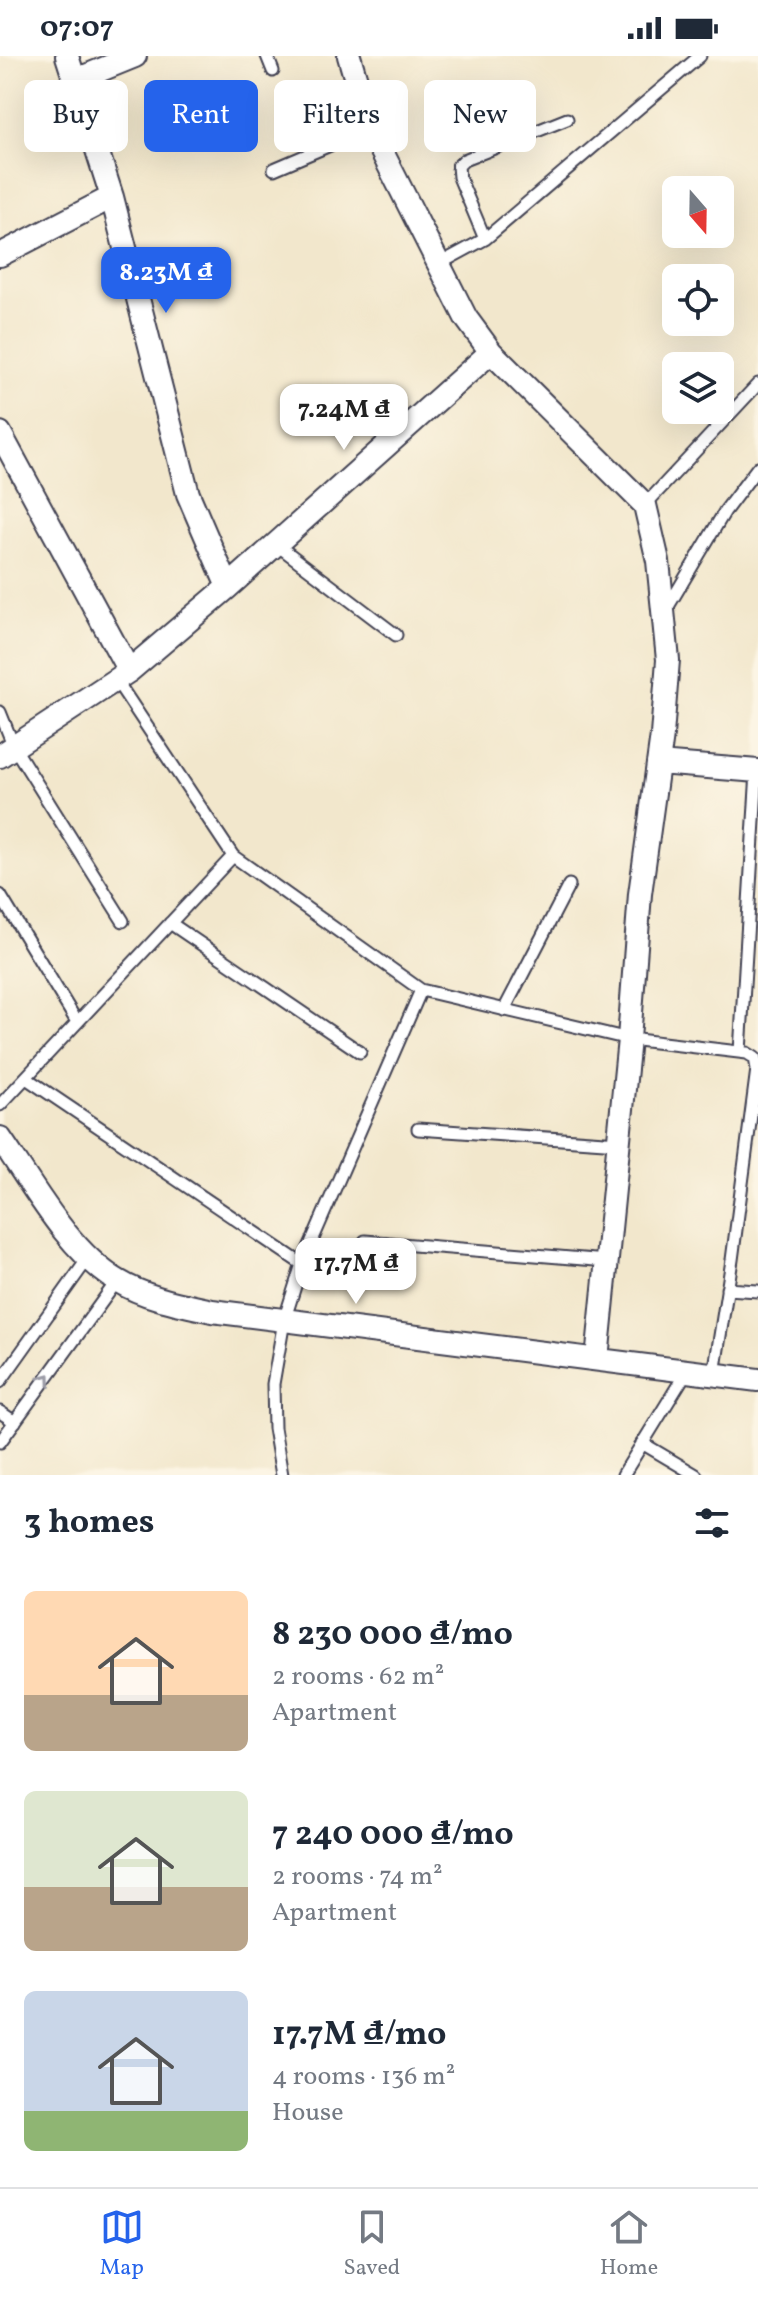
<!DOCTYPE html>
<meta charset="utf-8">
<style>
body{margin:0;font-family:Vollkorn,serif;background:#f2f2f3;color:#1f2937;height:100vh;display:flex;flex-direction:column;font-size:30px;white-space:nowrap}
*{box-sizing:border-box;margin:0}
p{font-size:26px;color:#747a83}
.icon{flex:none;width:44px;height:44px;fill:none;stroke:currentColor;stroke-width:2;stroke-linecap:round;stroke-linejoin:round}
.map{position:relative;height:1419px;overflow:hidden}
.sheet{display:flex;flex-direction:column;background:#fff;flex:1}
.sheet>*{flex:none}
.top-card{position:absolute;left:24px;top:24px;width:710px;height:72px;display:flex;gap:16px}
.needle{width:52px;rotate:160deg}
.buttons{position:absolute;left:662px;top:120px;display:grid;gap:16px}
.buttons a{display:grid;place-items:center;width:72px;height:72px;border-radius:12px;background:#fff;box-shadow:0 8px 32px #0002;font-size:40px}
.price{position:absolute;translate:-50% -68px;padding:0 18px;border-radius:16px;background:#fff;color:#222;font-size:26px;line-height:52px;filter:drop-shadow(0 2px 4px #0008)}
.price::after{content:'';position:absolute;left:50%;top:48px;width:24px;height:18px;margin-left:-12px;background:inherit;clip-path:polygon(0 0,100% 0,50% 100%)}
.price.on{background:#2563eb;color:#fff}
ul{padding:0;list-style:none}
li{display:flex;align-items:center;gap:24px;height:200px;padding:0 24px}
li span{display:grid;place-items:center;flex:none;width:224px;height:160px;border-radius:12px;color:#555}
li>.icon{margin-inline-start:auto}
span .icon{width:96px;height:96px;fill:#fffc;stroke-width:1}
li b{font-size:34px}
h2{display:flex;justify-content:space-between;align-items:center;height:96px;padding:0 24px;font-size:34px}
.chip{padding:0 28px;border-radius:12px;background:#fff;box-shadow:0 8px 32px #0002;font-size:28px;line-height:72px}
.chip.on{background:#2563eb;color:#fff}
.status{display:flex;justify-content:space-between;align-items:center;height:56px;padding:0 40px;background:#fff;direction:ltr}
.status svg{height:22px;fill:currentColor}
.dock{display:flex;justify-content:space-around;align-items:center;height:112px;border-top:2px solid #e0e1e3;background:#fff;font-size:22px;color:#747a83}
.dock a{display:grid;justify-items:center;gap:4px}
.dock .on{color:#2563eb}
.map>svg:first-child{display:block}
</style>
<div class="status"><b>07:07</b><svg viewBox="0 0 49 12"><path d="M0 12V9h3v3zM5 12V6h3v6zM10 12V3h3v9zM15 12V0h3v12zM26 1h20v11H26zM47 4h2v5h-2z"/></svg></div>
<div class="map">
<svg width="758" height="1419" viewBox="0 0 758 1419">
<rect width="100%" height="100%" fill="#fcf5e5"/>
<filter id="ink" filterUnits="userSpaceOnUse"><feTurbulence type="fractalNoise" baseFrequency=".0125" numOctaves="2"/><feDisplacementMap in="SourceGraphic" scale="16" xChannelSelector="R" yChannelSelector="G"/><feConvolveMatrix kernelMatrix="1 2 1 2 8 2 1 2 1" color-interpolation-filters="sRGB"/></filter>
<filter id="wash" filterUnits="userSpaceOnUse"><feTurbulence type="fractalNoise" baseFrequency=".006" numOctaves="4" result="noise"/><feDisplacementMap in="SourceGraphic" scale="32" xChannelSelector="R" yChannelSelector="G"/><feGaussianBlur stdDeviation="1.8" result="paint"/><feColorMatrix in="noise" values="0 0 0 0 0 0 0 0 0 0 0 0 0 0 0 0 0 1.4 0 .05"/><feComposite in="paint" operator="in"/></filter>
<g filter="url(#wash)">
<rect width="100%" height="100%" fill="#f2e7cc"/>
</g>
<g filter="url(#ink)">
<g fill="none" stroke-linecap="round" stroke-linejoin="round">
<defs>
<path id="service" d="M267,0l6,15
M274,113l96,-41
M485,183l-26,-62 -1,-11 6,-6 103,-41
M439,208l46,-25 215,-183
M645,449l113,-121
M276,488l120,91
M666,554l59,-99 33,-44
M116,624l117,176 188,134 208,49 118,14 8,5 2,11 -25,191 -18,114
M0,656l14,35 109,174
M0,839l77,127
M170,867l190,129
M504,954l65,-125
M740,996l17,-281
M26,1022l276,186
M0,1049l233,-249
M418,1073l201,14
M365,1185l242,20
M727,1233l31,2
M0,1326l89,-125
M0,1356l15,10
M0,1386l117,-161
M642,1387l54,32
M282,1419l-8,-47 -1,-44 11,-63 18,-57 119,-274
M623,1419l64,-104"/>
<path id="minor" d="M67,0l45,141 76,297 40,93
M349,0l21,72 96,190 25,34 154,153 13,56 10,99 -6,75 -22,159 -11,145 -32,320
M76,24l59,-24
M0,199l112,-58
M0,377l129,238
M0,700l129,-85 99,-84 263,-235
M658,707l100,8
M0,1082c32,46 68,113 118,143 28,17 62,23 94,30l546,69"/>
</defs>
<use href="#service" stroke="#414051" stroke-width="15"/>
<use href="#minor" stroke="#414051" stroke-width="26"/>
<use href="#service" stroke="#fff" stroke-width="11"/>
<use href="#minor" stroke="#fff" stroke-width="22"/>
</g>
<defs><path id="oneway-chevron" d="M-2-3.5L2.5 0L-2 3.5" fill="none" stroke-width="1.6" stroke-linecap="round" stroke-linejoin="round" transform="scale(2)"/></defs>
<use stroke="#9c9ca7" href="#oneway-chevron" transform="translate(46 1323) rotate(-54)"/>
</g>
</svg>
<div class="buttons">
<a><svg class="needle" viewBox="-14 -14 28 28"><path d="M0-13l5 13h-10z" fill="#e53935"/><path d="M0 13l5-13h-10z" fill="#747a83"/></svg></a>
<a><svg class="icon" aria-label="locate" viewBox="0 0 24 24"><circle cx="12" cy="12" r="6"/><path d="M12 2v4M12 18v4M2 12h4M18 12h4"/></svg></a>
<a><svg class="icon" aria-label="layers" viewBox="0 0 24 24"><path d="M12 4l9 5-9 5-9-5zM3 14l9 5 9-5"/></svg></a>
</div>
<b class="price on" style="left:166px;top:259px">8.23M ₫</b>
<b class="price" style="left:344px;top:396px">7.24M ₫</b>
<b class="price" style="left:356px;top:1250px">17.7M ₫</b>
<div class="top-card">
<a class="chip">Buy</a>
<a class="chip on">Rent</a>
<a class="chip">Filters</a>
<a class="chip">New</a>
</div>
</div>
<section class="sheet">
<h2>3 homes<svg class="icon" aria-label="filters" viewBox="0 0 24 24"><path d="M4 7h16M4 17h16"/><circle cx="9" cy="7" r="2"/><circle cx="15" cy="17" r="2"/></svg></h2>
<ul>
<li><span style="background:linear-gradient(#ffd9b3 65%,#b9a48a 0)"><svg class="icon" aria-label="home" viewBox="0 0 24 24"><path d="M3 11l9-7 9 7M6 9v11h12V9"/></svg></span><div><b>8 230 000 ₫/mo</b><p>2 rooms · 62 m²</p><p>Apartment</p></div></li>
<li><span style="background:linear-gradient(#dfe7d0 60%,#b9a48a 0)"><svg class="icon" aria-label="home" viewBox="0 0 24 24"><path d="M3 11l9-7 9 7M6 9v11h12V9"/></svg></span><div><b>7 240 000 ₫/mo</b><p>2 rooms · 74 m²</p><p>Apartment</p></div></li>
<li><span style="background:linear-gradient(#c9d6e8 75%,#8fb573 0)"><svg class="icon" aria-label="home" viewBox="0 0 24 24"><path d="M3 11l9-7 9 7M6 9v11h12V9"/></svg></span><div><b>17.7M ₫/mo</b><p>4 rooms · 136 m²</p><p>House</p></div></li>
</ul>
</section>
<nav class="dock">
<a class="on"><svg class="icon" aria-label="map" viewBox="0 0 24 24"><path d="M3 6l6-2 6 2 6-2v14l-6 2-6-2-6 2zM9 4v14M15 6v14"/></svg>Map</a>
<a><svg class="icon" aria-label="saved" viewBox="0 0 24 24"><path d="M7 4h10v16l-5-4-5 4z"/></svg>Saved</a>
<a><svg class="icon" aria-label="home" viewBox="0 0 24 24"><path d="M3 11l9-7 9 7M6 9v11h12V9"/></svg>Home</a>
</nav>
